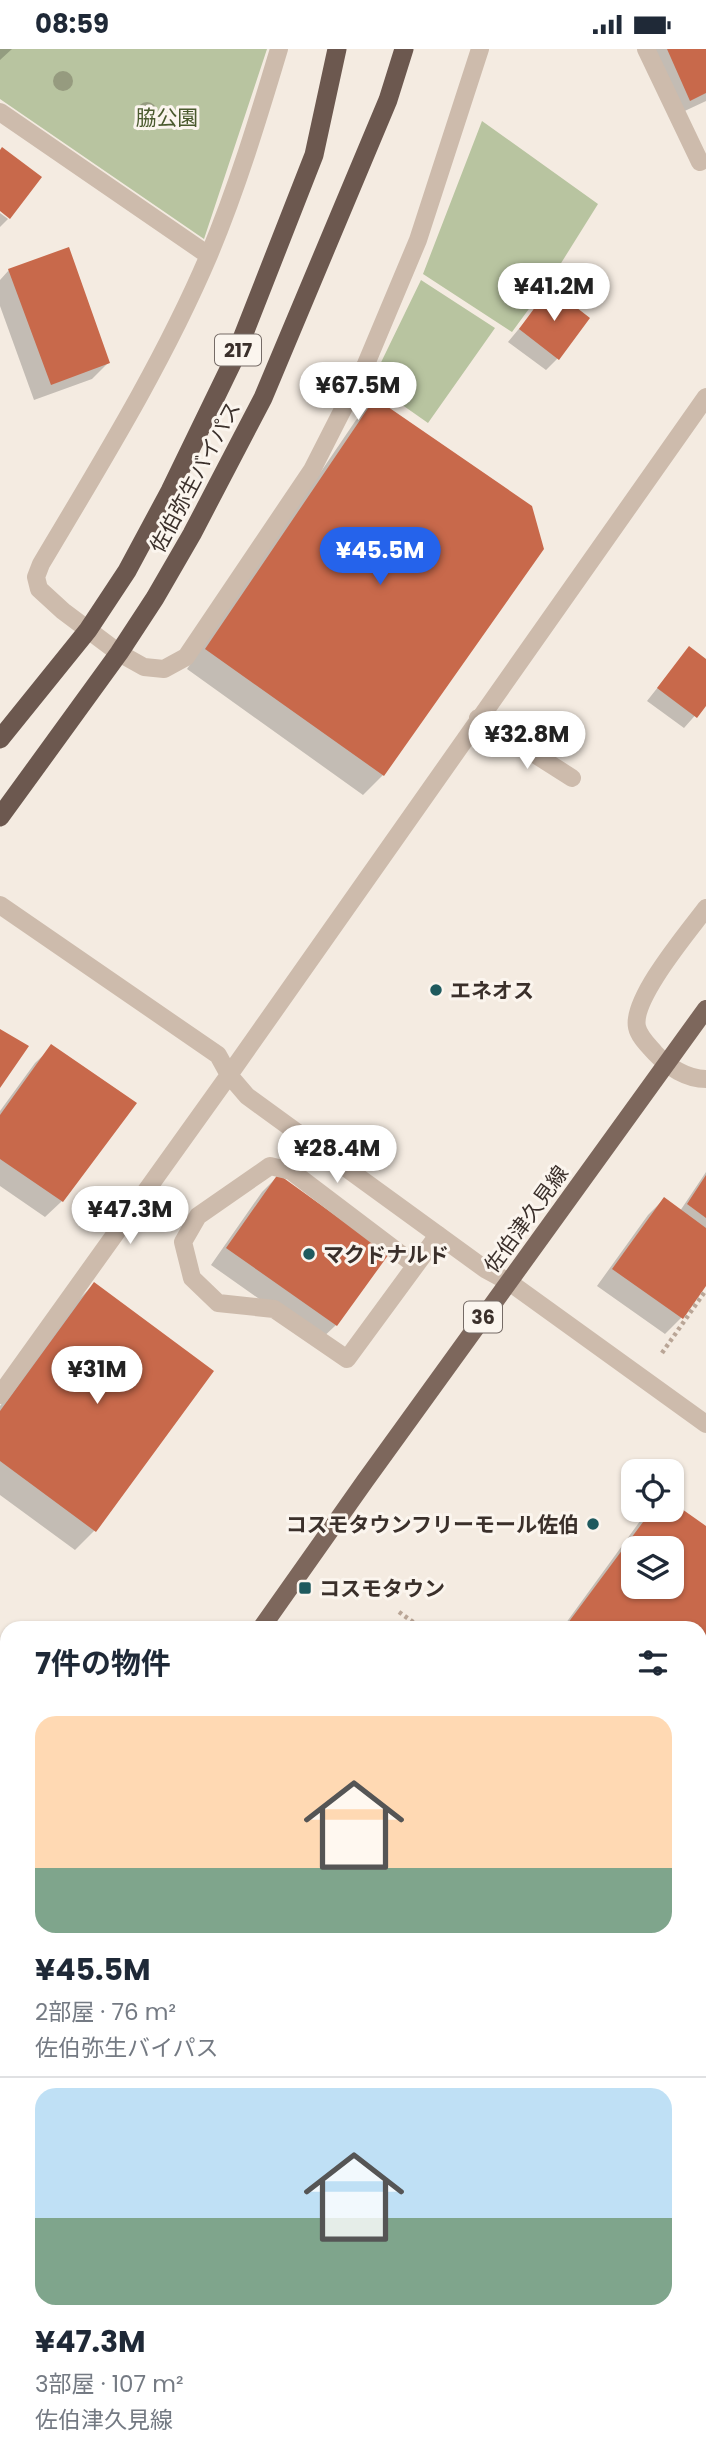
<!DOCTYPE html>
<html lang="ja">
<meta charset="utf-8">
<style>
body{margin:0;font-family:Poppins,"Noto Sans JP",sans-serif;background:#f2f2f3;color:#1f2937;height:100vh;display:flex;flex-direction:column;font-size:26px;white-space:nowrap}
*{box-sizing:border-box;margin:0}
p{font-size:23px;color:#747a83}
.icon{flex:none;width:38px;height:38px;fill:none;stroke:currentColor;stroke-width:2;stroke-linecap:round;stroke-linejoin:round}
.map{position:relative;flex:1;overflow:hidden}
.side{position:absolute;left:0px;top:1572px;width:707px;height:842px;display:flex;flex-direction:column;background:#fff;border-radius:21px 21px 0 0;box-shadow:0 2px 5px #0004}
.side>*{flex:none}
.controls{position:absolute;left:621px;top:1410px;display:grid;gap:14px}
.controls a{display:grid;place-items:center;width:63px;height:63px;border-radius:14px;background:#fff;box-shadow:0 2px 5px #0004;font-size:35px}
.price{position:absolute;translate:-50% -60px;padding:0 16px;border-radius:24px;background:#fff;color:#222;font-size:23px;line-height:46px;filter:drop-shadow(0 2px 4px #0008)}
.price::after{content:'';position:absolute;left:50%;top:42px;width:21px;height:16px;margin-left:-10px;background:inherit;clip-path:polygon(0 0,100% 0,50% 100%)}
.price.current{background:#2563eb;color:#fff}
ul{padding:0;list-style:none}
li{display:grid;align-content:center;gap:14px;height:371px;padding:0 35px}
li+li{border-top:2px solid #e0e1e3}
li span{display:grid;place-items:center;height:217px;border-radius:21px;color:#555}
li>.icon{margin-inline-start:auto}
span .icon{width:126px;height:126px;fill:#fffc;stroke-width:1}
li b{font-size:30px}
h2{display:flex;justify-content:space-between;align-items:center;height:84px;padding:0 35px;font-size:30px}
.status{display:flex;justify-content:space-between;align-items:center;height:49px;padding:0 35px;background:#fff;direction:ltr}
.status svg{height:19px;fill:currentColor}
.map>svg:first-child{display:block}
</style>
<div class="status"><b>08:59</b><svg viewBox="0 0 49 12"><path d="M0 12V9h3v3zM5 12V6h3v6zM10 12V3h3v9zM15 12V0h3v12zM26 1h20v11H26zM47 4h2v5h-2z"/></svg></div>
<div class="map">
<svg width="706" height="2412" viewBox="0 0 706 2412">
<rect width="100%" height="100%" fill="#f4ebe1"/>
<path fill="#b8c4a0" d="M0,0h267l-63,190 -204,-140z
M482,72l116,83 -45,72 -41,56 -89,-58z
M421,231l74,48 -67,95 -57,-40z"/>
<path fill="#0003" fill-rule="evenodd" d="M0,0h12l-12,11z
M649,0h57v52l-32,15z
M0,164l8,6 -8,8z
M9,221l99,93 -16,16 -58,21 -34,-94v-26z
M551,241l6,69 -11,11 -38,-28z
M375,351l167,149 -159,226 -20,20 -176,-126 169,-249z
M689,599l17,13v42l-22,25 -37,-27z
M52,998l10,154 -17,16 -45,-31v-75l35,-48z
M706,1123v111l-25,35 -16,16 -68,-48 51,-71 16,-16 16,12z
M278,1127l58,149 -17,16 -108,-76 51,-73z
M94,1235l1,246 -20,20 -75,-55v-89l74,-102z
M672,1455l34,24v490l-6,9v-400h-137l80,-110 7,-7h22zM634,1500h38v38h-38z
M7,2011v238l-7,-5v-223z"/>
<path fill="#c8694b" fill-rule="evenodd" d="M667,0h39v44l-16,8z
M2,98l40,30 -32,42 -10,-8v-61z
M69,198l41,116 -59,22 -43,-116z
M550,238l40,31 -31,42 -40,-31z
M375,349l157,108 12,43 -160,227 -179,-127z
M689,597l17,13v47l-9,12 -40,-30z
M0,980l29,17 -29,42z
M51,995l86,59 -74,99 -63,-43v-44z
M278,1125l111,80 -52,72 -111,-78z
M706,1126v43l-19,-14z
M664,1148l42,31v58l-23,33 -71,-50z
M94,1233l120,89 -118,161 -96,-71v-50z
M672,1453l34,24v495l-6,9v-403h-135l87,-117h20zM634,1500h38v38h-38z
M7,2016v199l-7,-5v-184z
M321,2406h78l-4,6h-78z"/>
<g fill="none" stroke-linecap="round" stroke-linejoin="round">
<path stroke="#b9a596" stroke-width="4.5" stroke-dasharray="3.5 3.5" stroke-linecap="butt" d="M662,1304l44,-63
M399,1563l21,15"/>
<path stroke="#cdbbac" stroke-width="18" d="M415,1216l-124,-94 -21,-5 -72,50 -15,26 9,36 26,25 56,6 73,50 91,-124"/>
<path stroke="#cdbbac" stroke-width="18" d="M279,0c-21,70 -42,139 -70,206 -46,108 -108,208 -168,309l-5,13 3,12 24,22 56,42 25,14 20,2 22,-12 126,-187 54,-106 52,-124 62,-191
M646,0l54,113
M0,63l208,143
M478,669l94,60
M706,859c-17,23 -75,91 -69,119 2,10 12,19 18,26 13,14 32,26 51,26
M87,2412l4,-6"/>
<path stroke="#cdbbac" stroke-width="18" d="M0,856l218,150 11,20 18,21 238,173 24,13 197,142
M0,1346l229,-320 477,-678
M700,2073l6,-9
M0,2295l7,5
M157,2406l9,6
M447,2412l5,-6"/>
<path stroke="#7d675c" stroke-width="18" d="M262,1578l103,-146 341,-472
M0,1951l7,-10"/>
<path stroke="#6c584f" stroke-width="19" d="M0,690l88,-109 39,-59 43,-80 64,-132 80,-204 23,-106
M0,768l119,-164 36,-55 37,-64 71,-136 125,-298 16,-51"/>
</g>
<g fill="#969b7f">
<circle cx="63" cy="32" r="10"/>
<circle cx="147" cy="63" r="10"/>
</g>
<g fill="#1f5a5e" stroke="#fbf5ee" stroke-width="2.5">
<circle cx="436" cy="941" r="7"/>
<circle cx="309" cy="1205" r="7"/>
<circle cx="593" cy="1475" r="7"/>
<rect x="298" y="1532" width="14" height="14" rx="3.5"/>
</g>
<g text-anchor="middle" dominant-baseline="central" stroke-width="6" stroke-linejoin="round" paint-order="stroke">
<g fill="#fbf5ee" stroke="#756b66" stroke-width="2">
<rect x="215" y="285.5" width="46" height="31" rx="5"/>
<rect x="464" y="1252.5" width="38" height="31" rx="5"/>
</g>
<g font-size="19" font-weight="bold" fill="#3b302b">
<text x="238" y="301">217</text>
<text x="483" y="1268">36</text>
</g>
<g font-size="21" fill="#4a5a2e" stroke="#fbf5ee">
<text x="167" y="68">脇公園</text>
</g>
<g font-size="21" fill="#3b302b" stroke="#fbf5ee">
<text transform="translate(195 428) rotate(-62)">佐伯弥生バイパス</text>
<text transform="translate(526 1170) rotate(-54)">佐伯津久見線</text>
</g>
<g font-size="21" font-weight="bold" fill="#3b302b" stroke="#fbf5ee" text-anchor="start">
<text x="450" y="941">エネオス</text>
<text x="323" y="1205">マクドナルド</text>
<text x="579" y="1475" text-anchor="end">コスモタウンフリーモール佐伯</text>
<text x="319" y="1539">コスモタウン</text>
</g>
</g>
</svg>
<div class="controls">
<a><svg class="icon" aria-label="locate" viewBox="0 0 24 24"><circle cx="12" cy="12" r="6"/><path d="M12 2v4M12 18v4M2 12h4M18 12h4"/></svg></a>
<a><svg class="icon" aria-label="layers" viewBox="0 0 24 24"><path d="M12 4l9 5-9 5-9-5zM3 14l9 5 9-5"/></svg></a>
</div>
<b class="price" style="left:554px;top:274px">¥41.2M</b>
<b class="price" style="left:358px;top:373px">¥67.5M</b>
<b class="price current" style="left:380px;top:538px">¥45.5M</b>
<b class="price" style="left:527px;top:722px">¥32.8M</b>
<b class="price" style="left:337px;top:1136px">¥28.4M</b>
<b class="price" style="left:130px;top:1197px">¥47.3M</b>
<b class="price" style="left:97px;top:1357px">¥31M</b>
<section class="side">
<h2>7件の物件<svg class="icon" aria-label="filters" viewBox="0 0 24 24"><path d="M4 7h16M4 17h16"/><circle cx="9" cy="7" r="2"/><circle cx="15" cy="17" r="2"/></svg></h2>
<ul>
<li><span style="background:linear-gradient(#ffd9b3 70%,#7fa58c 0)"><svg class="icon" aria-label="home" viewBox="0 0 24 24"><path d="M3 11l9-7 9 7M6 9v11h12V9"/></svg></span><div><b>¥45.5M</b><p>2部屋 · 76 m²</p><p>佐伯弥生バイパス</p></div></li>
<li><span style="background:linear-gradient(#bfe0f5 60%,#7fa58c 0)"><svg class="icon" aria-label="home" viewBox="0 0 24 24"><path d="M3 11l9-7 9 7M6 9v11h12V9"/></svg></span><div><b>¥47.3M</b><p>3部屋 · 107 m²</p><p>佐伯津久見線</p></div></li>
</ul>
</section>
</div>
